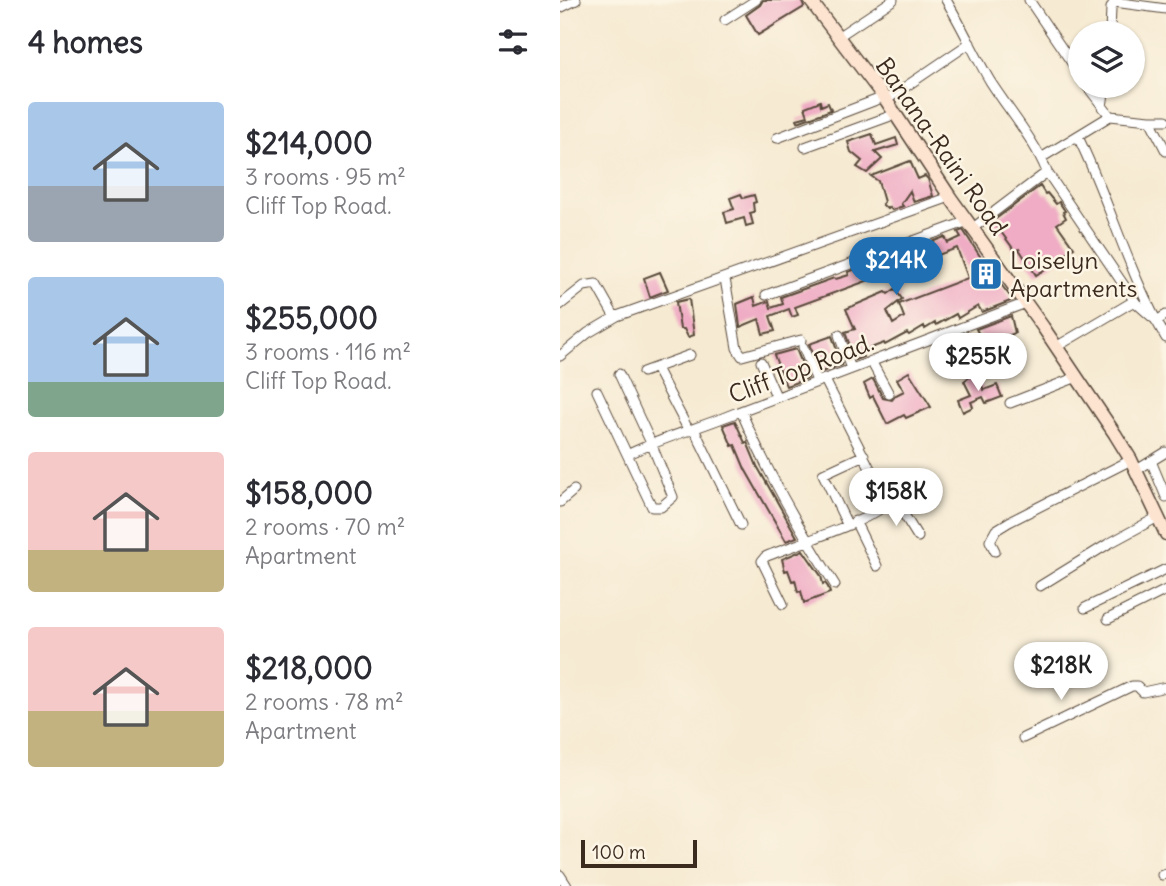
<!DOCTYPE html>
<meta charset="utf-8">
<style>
body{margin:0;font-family:Delius,sans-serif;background:#f2f2f3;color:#2b2b33;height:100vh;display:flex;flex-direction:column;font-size:26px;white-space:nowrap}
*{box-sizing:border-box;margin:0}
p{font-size:23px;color:#7c7c81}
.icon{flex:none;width:38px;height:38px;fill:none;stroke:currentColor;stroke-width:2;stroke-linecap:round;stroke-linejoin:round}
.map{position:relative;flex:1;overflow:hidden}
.sheet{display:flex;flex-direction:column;background:#fff;width:560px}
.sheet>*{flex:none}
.tools{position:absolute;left:508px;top:21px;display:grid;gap:14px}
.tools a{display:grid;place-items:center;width:77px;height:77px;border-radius:50%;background:#fff;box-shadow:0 2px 5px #0004;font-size:35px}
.scale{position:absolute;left:21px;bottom:18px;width:116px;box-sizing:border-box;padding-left:7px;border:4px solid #3b2a1e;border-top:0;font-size:19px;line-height:24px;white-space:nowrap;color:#3b2a1e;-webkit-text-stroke:5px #fcf5e5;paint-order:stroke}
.price{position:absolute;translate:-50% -60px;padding:0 16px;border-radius:24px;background:#fff;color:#222;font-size:23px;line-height:46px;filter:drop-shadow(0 2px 4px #0008)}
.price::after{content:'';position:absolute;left:50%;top:42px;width:21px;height:16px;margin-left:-10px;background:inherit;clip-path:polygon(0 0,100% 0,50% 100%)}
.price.active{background:#1f6fb2;color:#fff}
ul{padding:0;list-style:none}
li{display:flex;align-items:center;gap:21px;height:175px;padding:0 28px}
li span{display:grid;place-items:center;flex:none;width:196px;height:140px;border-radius:7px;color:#555}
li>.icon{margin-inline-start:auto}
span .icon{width:84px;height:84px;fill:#fffc;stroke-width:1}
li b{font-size:30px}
h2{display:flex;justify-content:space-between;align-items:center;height:84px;padding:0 28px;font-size:30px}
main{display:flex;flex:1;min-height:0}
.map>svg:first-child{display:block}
</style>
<main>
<section class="sheet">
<h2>4 homes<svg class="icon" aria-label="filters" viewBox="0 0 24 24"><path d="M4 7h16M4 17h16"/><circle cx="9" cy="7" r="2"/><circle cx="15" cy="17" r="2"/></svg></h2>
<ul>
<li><span style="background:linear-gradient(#a9c7e8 60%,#9aa5b1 0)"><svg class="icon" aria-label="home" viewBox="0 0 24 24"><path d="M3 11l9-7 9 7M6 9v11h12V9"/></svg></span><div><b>$214,000</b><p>3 rooms · 95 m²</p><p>Cliff Top Road.</p></div></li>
<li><span style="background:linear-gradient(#a9c7e8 75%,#7fa58c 0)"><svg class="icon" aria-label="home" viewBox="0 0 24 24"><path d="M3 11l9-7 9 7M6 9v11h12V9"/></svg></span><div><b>$255,000</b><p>3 rooms · 116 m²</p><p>Cliff Top Road.</p></div></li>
<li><span style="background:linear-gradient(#f6c9c9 70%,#c2b280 0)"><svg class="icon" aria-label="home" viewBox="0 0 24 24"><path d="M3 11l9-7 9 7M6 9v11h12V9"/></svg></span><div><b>$158,000</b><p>2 rooms · 70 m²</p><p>Apartment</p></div></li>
<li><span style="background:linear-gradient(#f6c9c9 60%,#c2b280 0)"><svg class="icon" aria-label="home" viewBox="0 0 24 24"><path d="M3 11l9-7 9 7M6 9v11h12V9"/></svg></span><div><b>$218,000</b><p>2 rooms · 78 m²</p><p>Apartment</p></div></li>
</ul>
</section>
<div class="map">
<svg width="606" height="886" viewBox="0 0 606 886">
<rect width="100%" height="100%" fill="#fcf5e5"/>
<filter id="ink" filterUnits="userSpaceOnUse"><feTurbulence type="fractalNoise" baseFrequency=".0143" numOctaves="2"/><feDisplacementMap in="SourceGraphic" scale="14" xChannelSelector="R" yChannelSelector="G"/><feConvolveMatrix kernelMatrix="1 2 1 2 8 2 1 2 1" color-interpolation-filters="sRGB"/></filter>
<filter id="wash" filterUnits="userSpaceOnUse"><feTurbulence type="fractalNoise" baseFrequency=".00686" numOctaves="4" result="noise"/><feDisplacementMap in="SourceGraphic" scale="28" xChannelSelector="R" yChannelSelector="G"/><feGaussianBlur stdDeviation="1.57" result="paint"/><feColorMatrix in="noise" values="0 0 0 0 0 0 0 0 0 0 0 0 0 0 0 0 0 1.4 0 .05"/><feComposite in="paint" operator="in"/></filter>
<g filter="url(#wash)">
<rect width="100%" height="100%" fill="#f6ead2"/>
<g id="blocks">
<path fill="#efacc4" d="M203,0h38l3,7 -46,28 -12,-20 14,-10z
M260,101l1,5 7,-3 3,7 -33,12 -1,-3 11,-3 -3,-9z
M312,134l4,11 20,-7 2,7 -23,7 7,7 -15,14 -10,-6 5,-6 -11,-9 -3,-10z
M350,161l8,18 7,-3 3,3 5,17 -19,6 -4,-11 -9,13 2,2 -11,4 -3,-3 -2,2 -5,-5 2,-2 -6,-21 -7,-5z
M480,186l5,8 2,-1 9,11 3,-2 6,9 -2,1 3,6 -9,6 17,24 -11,7 1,2 -28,18 -17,-26 -4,2 -22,-30z
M181,194l2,4 11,-3 2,7 -3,1 1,9 -4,1 3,11 -7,2 -2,-8 -17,5 -3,-11 10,-3 -4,-11z
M403,230l26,40h3l4,14 3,-2 14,18 -31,12 -4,-6 -20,12 -2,-4 -20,11 -1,-2 -10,6 -1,-3 -15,9 -2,-2 -22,12 -1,-2 -24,9 3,5 -8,3 -10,-28 10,-3 -9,-20 40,-17 2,2 7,-5 7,10 -15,12 6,13 11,-7 -5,-13 69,-26 -11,-30 -162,59 3,8 -6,2 -3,-8 -19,7 5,15 -12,3 -4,-15 -19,8 -3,-23 17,-7 2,9 13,-5 2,7 12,-4 -2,-7 53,-19 2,1 13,-4 -1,-3 97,-35 3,6 13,-6 -3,-5z
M100,272l8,18 -18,7 -6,-19z
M129,299l5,36 -6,2 -4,-8h-4l-4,-27z
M451,316l4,17 -20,8 11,20 -9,5 -21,-37z
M272,336l10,29 -21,7 -12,-28z
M236,349l12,29 -22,8 -12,-31z
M349,372l22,35 -25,11 -2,-3 -17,9 -14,-28 -3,2 -6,-14 9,-5 10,19 9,2 4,-5 8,-4 -7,-12z
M415,373l9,17 13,-5 5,12 -16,6 -3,-6 -12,5 2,5 -10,5 -5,-12 13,-5 -7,-14z
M175,421l10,22 2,-1 10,24 40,71 -11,4 -41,-72 -10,-24 -3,1 -9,-21z
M243,550l18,26 2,8 2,-1 3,4 2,6 -26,10 -3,-12 -3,1 -3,-12 -3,1 -4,-11 -3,1 -3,-12z"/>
</g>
</g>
<g filter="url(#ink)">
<use href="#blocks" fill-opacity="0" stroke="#574739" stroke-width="2"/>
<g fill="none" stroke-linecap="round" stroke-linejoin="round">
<defs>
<path id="street" d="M386,0c16,26 28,54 44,81 19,30 44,58 57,91l-74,56
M469,0l51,75
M0,8l16,-8
M165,20l31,-20
M550,33l1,-25 3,-6 52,7
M279,36l54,-36
M527,86l23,30
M326,100l84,-57
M542,107l3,-21
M590,120h16
M518,137c32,65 51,138 88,201
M217,138l107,-41
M245,147l91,-33
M481,158l69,-42 40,4 16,31
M487,172l89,131 17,15
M165,279l12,69 5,8 59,-16
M206,295l202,-74
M0,305l24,-19 12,-2 17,30 4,2 333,-119
M596,321l10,-6
M279,335l12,34
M243,347l14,34
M496,347l78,-46
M0,356l28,-23 29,-17
M311,361l18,33
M201,362l15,34
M96,368l33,63
M83,372l47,-17
M37,391l55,116h9l12,-10 -22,-54 -32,-69
M450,403l67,-26
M181,411c26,61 59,119 94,174
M134,429l47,96
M69,454c35,-17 73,-27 109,-42 96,-37 192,-73 288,-109
M591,461l15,36
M575,471l31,-19
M0,502l14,-12
M327,502l13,6 18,29
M295,521l22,45
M287,524l-24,-50 41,-19
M435,551l-5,-10 6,-11 13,-8 122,-62
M480,586l68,-42 50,-27
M223,604l-21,-43 3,-4c22,-10 114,-38 122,-55l-63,-124
M525,608l81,-39
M548,619l58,-29
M463,738l109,-52h5l6,6 23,-5
M0,875l7,11
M602,875l4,-1"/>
<path id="secondary" d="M250,0l76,100 64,97 93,130 72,107 16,26 35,74"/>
</defs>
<use href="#street" stroke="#574739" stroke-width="11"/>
<use href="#secondary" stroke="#574739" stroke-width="15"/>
<use href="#street" stroke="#fff" stroke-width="9"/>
<use href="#secondary" stroke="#fde4d1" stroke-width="12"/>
</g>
</g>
<defs>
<symbol id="building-square" viewBox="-11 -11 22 22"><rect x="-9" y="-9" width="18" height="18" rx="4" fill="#1f6fb2" stroke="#fcf5e5"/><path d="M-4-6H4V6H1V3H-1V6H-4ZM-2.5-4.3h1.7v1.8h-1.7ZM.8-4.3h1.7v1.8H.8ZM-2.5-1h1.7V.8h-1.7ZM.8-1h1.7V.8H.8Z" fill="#fff"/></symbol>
</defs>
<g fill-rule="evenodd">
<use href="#building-square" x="407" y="255" width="38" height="38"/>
</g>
<g text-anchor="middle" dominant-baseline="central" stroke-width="5" stroke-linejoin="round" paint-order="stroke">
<g font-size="24" fill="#3b2a1e" stroke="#fcf5e5">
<text transform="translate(382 146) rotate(55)">Banana-Raini Road</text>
<text transform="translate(241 368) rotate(-21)">Cliff Top Road.</text>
</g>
<g font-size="24" fill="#3b2a1e" stroke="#fcf5e5" text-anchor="start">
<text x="450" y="260">Loiselyn<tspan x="450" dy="28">Apartments</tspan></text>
</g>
</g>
</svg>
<div class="tools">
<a><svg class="icon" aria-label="layers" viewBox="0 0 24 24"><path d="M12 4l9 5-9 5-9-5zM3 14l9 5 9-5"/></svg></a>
</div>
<div class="scale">100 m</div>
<b class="price active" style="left:336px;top:297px">$214K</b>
<b class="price" style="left:418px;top:393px">$255K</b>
<b class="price" style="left:336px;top:528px">$158K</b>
<b class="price" style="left:501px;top:702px">$218K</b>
</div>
</main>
